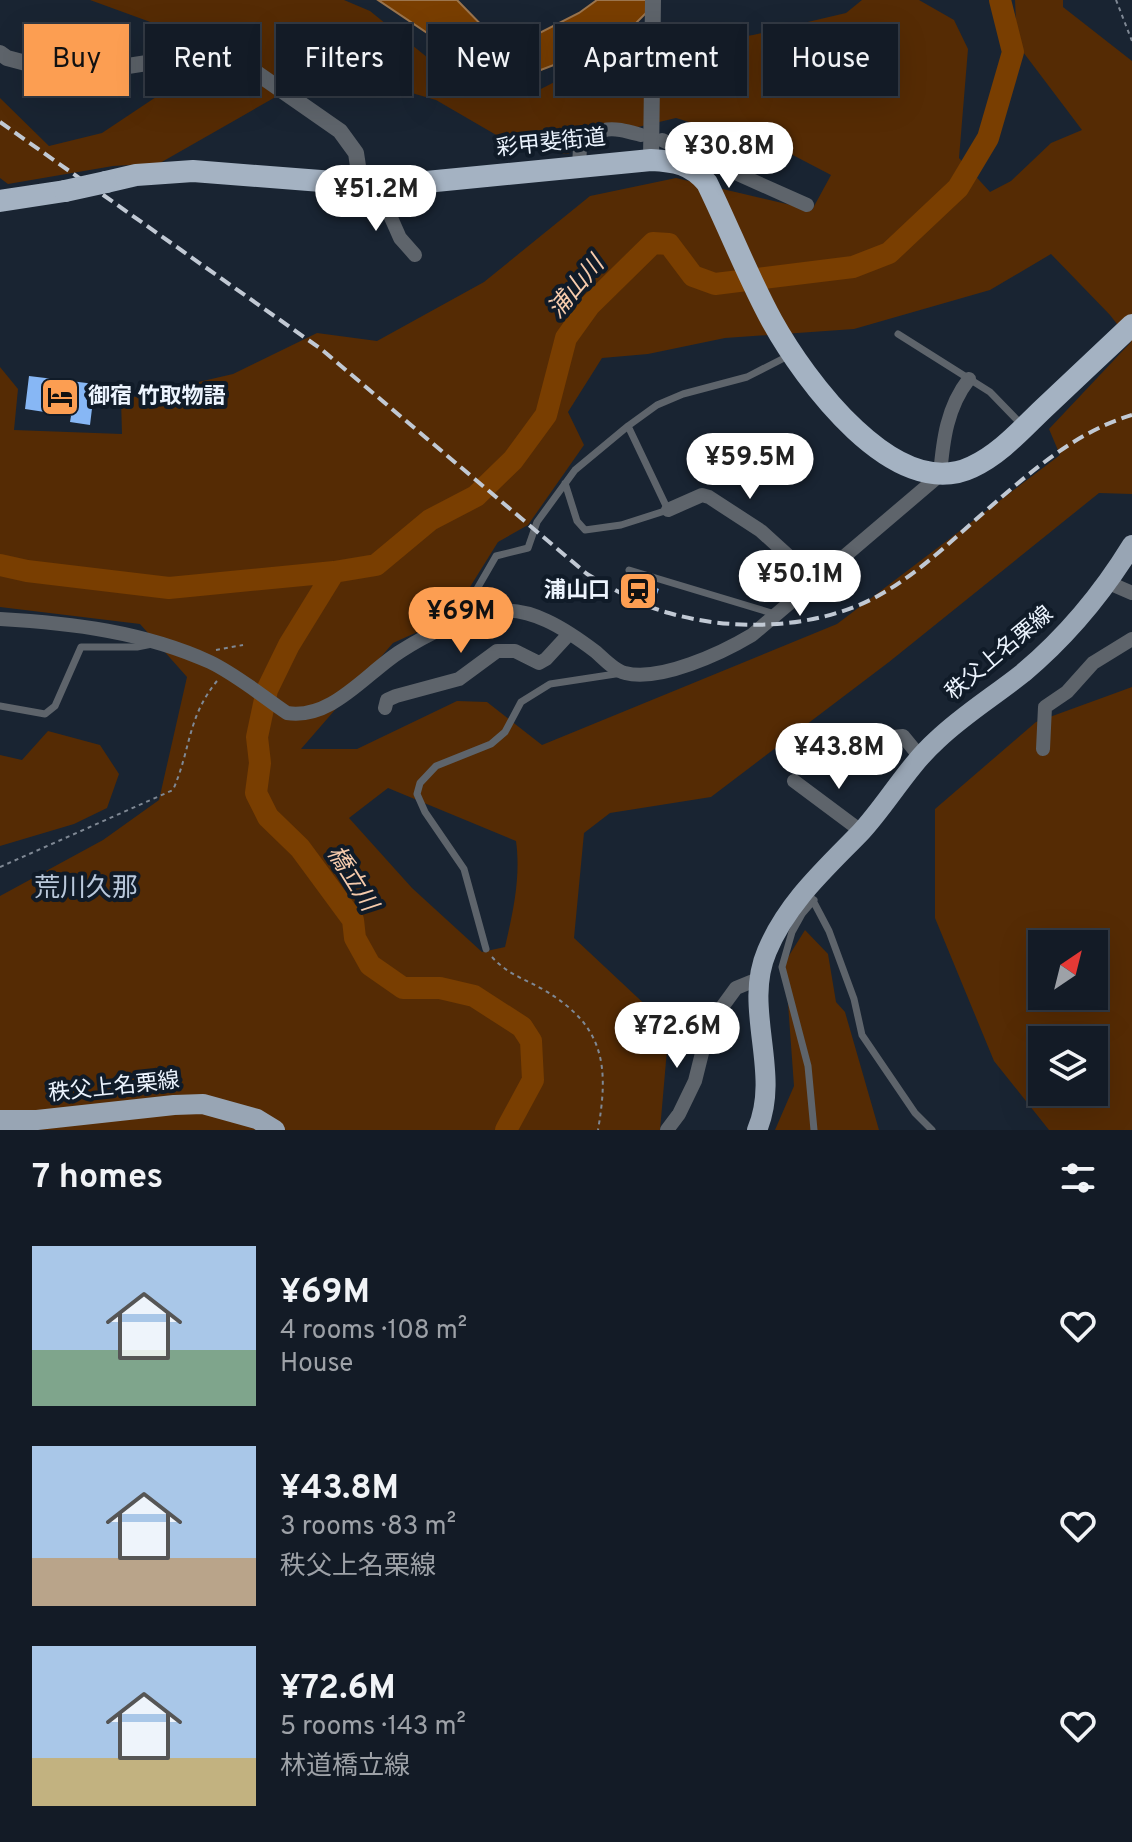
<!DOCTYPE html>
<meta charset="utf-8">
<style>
body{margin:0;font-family:Overpass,"Noto Sans JP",sans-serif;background:#202832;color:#f1f3f6;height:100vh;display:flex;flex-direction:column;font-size:30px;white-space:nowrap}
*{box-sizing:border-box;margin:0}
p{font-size:26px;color:#9da1a7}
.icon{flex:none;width:44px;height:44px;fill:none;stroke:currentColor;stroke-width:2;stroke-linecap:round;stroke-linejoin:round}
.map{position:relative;height:1130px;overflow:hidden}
.drawer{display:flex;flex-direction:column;background:#131b26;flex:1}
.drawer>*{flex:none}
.guide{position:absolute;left:24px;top:24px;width:1084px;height:72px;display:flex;gap:16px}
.needle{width:52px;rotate:35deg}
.tools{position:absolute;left:1028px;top:930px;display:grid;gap:16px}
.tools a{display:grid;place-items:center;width:80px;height:80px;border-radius:0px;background:#131b26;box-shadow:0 8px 32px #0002,0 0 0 2px #323943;font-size:40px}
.price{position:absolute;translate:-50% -68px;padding:0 18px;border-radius:28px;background:#fff;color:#222;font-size:26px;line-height:52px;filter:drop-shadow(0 2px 4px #0008)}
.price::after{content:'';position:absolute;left:50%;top:48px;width:24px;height:18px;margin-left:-12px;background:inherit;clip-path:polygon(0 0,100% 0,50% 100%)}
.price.active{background:#fc9e52;color:#111}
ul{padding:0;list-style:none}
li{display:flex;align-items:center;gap:24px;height:200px;padding:0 32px}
li span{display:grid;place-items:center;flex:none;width:224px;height:160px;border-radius:0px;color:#555}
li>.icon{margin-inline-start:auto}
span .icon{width:96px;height:96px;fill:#fffc;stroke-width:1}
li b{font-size:34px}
h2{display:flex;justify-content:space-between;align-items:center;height:96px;padding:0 32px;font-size:34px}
.tag{padding:0 28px;border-radius:0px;background:#131b26;box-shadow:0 8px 32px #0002,0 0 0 2px #323943;font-size:28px;line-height:72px}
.tag.active{background:#fc9e52;color:#111}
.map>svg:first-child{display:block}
</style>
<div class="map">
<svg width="1132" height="1130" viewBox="0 0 1132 1130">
<rect width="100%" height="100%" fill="#192432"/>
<path fill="#552b04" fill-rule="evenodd" d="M90,0h254l26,11 79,64 90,15 56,-29 158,-26 93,-22 16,-13h57l35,20 14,29 -9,109 31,34 21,-11 40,-38 31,-13 -65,-86 -2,-44h48v7l69,54v433l-33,-1 -210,169 -178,135 -101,16 -26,20 -10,105 95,89 -9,103h-660v-234l103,-56 56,-40 28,-123 -47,-53 -140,-17v-240l18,22 -4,41 108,4 -1,-34 112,-26 84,-41 60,8 107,-59 106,-86 86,-18 136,32 19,-35 -44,-23 -111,-34 -93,22 -15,14 -51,-7 -81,-47 -83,-24 -39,-1 -154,88 -47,3 -105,18 -8,-6v-80l49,48 53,-13 69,-46 25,2 53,-31zM1051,254l59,61 21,27 -82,87 11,26 -223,169 -295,121 -55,-43 -30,-1 -100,48h-56l92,-106 51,-23 21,-25 33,-53 30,-17 56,-80 -16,-33 34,-54 46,-4 77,-16 129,-9 136,-39zM388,788l128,53c5,36 -3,71 -11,106l-23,5 -70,-64 -63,-70z
M1132,687v443h-83l-55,-69 -59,-143v-109l101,-87zM1042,944h52v52h-52zM1042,1040h52v52h-52z
M48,731l52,14 19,29 -12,34 -33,16 -74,22v-91l22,5z
M805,930l23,24 8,48 9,10 34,118h-104l19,-44 -9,-124z"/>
<path fill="#793e01" stroke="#9c754d" stroke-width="2" d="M378,0h79l40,41 23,2 59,-30 18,-13h62l-40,40 -86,33 -34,4 -15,-6z"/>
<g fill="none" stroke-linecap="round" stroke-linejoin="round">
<path stroke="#793e01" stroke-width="22" d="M0,565l27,6 142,17 165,-16 42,-7 54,-45 46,-24 37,-36 33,-45 20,-77 23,-32 64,-63 16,1 24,32 22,8 138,-17 36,-14 69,-65 30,-50 25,-86 -13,-52
M334,572l-45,73 -22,45 -10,47 3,26 -4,30 12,24 32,31 53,72 2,18 15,27 33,23h37l34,8 48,31 9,14 2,39 -27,50"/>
</g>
<path fill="#87b7f5" d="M29,376l66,8 -5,41 -20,-3 1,-6 -46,-7z
M632,578l27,11 -5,13 -27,-10z"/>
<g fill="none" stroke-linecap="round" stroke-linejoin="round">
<path stroke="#7f8894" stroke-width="2" stroke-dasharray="4 4" stroke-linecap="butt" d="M1116,0l16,41
M216,650l27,-5
M0,867l173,-77c18,-41 14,-72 44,-109
M492,957c15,17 33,22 52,33 61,36 65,76 54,140"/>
<path stroke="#5e646b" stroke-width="7" d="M898,334l92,58 31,32
M565,483l12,38 8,9 36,-5 47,-15 -40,-84
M629,570l146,44
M459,620l37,-64 32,-8 9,-26 38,-52 53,-44 29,-21 26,-11 64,-17 43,-22
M0,706l45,8 10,-8 26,-59h56l15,-3
M809,893l20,38 25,68 8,36 53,78 17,17
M486,949l-22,-80 -39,-57 -8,-18 3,-11 16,-17 55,-22 14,-12 16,-30 29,-18 72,-11
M814,1130l-6,-64 -26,-99 10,-35 10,-18 12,-14"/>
<path stroke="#5e646b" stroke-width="14" d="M662,140l145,65
M579,167l1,-20c23,-23 31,-20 61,-12
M377,186l23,52 15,17
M668,510l34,-15 7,2 52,34 33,30 26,16
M1109,583l23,10
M0,619c72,4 144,13 210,43 27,13 52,34 77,51 45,7 79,-40 114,-62 25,-16 61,-34 90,-39 38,-8 76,18 105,40 8,7 19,19 29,21 35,9 97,-20 127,-38l188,-160c3,-35 7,-68 29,-96
M385,708l2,-8 9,-4 63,-17 38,-28h18l24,12 7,-4 23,-25
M833,743l70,-7 18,22
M1043,749l2,-42 22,-15 26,-29 39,-24
M794,781l67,50
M667,1130l12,-16 16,-33 14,-56 27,-37 22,-9"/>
<path stroke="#5e646b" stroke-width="16" d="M0,53l7,5 49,13 59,-3 77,-12 27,2 32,11 89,62 16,22 5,33
M651,160l2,-160"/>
<path stroke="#98a5b4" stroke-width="20" d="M0,1120h37l137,-15 29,-1 54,15 18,11
M757,1130c25,-58 -15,-121 10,-179 20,-48 57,-81 93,-118 27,-29 47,-66 77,-93 26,-25 57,-44 86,-67 44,-37 79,-79 109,-128"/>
<path stroke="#a4b2c2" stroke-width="22" d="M106,182l30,-7 57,-4 192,15 266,-26c24,1 40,4 56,23 22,45 41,94 65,138 32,58 123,183 200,146 28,-13 49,-37 71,-58 30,-28 59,-56 89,-84
M0,201l65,-10"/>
<path stroke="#c1c9d4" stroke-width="4" stroke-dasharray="12 6" stroke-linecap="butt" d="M0,122l321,227 266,225c26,15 52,31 82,39 65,19 147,16 207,-16 39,-21 72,-53 105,-82 45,-39 93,-83 151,-100"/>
<path stroke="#a4b2c2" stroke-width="22" d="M65,191l41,-9"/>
</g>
<defs>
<symbol id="hotel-square" viewBox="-11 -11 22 22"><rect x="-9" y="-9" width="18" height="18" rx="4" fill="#fc9e52" stroke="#101b28"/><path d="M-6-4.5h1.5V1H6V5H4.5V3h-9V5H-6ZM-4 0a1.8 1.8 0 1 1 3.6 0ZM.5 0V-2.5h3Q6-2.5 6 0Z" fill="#111"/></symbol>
<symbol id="station-square" viewBox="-11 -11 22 22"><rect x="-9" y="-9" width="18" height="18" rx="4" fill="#fc9e52" stroke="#101b28"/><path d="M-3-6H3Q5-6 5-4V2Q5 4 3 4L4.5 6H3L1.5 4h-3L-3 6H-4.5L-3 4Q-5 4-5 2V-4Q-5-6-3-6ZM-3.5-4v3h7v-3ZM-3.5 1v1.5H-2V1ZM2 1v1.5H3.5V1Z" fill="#111"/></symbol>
</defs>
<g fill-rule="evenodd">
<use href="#hotel-square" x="38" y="375" width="44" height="44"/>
<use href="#station-square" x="616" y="569" width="44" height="44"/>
</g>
<g text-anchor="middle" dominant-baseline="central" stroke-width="8" stroke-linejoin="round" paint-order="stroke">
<g font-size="22" fill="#ecf4fe" stroke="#101b28">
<text transform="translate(551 144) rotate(-6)">彩甲斐街道</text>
<text transform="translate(1000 654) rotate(-40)">秩父上名栗線</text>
<text transform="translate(114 1088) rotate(-6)">秩父上名栗線</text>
</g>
<g font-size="22" font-weight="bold" fill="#ecf4fe" stroke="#101b28" text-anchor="start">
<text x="88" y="397">御宿 竹取物語</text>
<text x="610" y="591" text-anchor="end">浦山口</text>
</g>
<g font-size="24" font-style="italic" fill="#f6cbac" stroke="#101b28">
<text transform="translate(577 288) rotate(-50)">浦山川</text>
<text transform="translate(351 879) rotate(58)">橋立川</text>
</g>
<g font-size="26" fill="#b9c8db" stroke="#101b28">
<text x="86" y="889">荒川久那</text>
</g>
</g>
</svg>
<div class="tools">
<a><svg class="needle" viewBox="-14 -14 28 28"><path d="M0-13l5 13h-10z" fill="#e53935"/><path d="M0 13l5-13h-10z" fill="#9da1a7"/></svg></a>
<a><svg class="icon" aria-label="layers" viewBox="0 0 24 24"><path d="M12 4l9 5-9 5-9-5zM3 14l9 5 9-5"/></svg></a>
</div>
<b class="price" style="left:729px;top:190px">¥30.8M</b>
<b class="price" style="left:376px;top:233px">¥51.2M</b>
<b class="price" style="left:750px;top:501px">¥59.5M</b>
<b class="price" style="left:800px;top:618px">¥50.1M</b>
<b class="price active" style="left:461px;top:655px">¥69M</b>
<b class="price" style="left:839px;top:791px">¥43.8M</b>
<b class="price" style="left:677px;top:1070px">¥72.6M</b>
<div class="guide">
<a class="tag active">Buy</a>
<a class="tag">Rent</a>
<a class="tag">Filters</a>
<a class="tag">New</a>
<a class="tag">Apartment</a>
<a class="tag">House</a>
</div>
</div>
<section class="drawer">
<h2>7 homes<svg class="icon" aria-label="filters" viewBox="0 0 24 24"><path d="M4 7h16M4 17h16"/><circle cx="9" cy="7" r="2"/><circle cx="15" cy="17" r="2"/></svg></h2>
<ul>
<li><span style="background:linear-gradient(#a9c7e8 65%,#7fa58c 0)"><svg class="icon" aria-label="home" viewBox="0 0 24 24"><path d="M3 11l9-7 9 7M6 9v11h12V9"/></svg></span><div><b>¥69M</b><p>4 rooms · 108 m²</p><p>House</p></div><svg class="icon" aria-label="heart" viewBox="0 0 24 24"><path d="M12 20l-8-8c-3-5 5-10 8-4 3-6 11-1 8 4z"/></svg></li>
<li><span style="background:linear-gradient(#a9c7e8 70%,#b9a48a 0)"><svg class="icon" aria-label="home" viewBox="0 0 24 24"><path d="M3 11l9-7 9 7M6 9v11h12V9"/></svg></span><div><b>¥43.8M</b><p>3 rooms · 83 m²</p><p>秩父上名栗線</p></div><svg class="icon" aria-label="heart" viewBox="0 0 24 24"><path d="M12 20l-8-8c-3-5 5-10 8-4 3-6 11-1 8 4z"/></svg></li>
<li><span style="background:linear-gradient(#a9c7e8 70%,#c2b280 0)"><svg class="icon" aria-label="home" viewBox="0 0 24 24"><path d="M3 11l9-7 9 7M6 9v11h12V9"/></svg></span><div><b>¥72.6M</b><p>5 rooms · 143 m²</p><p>林道橋立線</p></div><svg class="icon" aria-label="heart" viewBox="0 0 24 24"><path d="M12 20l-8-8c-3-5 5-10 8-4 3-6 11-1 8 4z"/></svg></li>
</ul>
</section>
